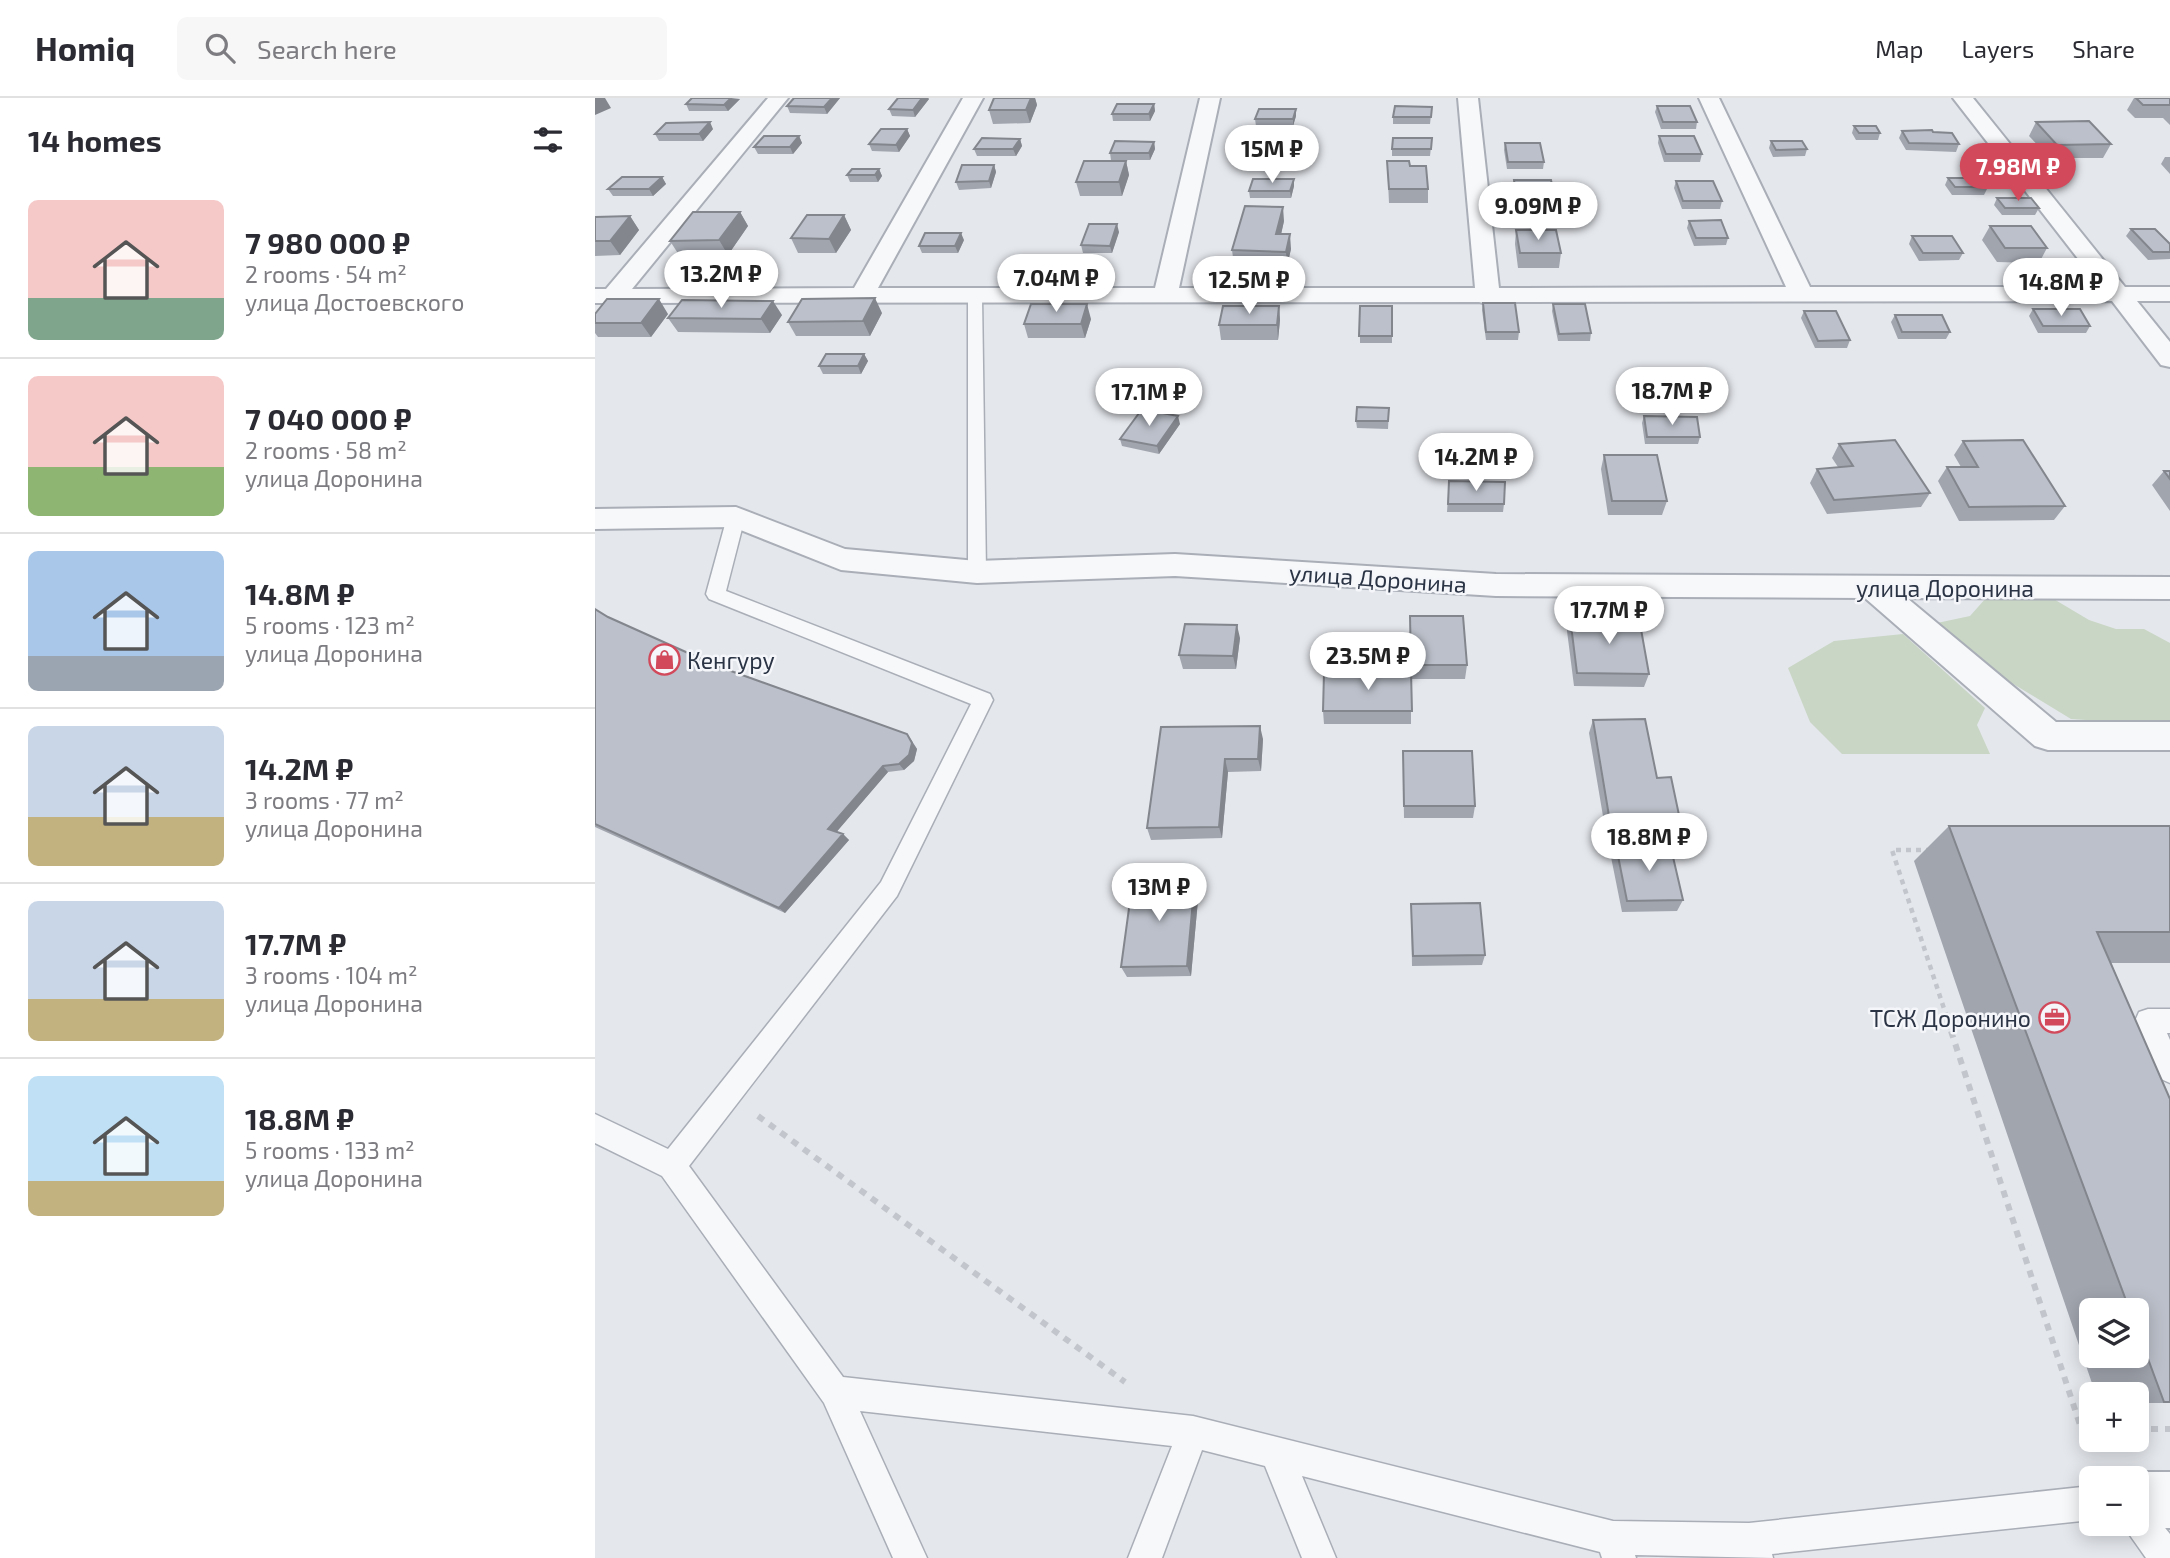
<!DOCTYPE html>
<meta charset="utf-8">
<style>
body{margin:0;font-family:"Exo 2",sans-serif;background:#f7f7f7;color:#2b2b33;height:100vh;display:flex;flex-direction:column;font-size:26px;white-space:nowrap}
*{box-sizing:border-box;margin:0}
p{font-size:23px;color:#7c7c81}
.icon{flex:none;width:38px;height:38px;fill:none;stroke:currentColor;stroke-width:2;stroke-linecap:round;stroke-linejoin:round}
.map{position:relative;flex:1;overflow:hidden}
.sheet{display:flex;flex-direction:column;background:#fff;width:595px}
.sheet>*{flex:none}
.buttons{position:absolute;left:1484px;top:1200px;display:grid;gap:14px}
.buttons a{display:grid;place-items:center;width:70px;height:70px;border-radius:10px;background:#fff;box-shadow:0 4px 18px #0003;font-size:35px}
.price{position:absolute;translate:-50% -60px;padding:0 16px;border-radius:24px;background:#fff;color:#222;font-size:23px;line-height:46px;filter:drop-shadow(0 2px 4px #0008)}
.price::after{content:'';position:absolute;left:50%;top:42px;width:21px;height:16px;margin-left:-10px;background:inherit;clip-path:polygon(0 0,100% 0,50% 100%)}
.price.selected{background:#d1495b;color:#fff}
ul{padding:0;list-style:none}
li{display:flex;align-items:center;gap:21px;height:175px;padding:0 28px}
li+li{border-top:2px solid #e1e1e2}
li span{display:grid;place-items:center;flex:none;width:196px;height:140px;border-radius:10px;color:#555}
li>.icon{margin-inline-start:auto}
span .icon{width:84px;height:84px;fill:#fffc;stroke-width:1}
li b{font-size:30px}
h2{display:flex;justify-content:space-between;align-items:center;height:84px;padding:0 28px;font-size:30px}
header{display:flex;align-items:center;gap:42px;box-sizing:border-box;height:98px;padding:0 35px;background:#fff;border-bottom:2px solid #e1e1e2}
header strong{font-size:33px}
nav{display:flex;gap:38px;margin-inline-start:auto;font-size:24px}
.search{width:490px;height:63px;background:#f7f7f7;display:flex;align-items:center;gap:18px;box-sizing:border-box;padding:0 24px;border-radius:10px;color:#7c7c81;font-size:26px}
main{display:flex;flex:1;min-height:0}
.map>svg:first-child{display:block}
</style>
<header>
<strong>Homiq</strong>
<div class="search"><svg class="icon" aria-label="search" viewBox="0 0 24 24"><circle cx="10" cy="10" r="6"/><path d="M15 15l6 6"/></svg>Search here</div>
<nav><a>Map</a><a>Layers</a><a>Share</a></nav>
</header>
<main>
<section class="sheet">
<h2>14 homes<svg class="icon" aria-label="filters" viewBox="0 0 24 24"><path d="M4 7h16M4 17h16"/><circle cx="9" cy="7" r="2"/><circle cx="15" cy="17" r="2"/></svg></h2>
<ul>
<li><span style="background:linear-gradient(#f6c9c9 70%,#7fa58c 0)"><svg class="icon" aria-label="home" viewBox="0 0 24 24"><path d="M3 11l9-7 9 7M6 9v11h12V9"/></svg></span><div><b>7 980 000 ₽</b><p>2 rooms · 54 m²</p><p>улица Достоевского</p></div></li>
<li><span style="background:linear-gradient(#f6c9c9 65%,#8fb573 0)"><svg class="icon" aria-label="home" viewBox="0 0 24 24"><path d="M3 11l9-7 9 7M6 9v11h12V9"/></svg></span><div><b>7 040 000 ₽</b><p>2 rooms · 58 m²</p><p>улица Доронина</p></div></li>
<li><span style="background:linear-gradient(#a9c7e8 75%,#9aa5b1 0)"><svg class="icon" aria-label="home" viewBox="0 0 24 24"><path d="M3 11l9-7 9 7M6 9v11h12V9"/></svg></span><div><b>14.8M ₽</b><p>5 rooms · 123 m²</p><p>улица Доронина</p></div></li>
<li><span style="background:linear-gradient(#c9d6e8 65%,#c2b280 0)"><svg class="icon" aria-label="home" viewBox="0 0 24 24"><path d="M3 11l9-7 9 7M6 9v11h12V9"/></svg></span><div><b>14.2M ₽</b><p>3 rooms · 77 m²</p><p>улица Доронина</p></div></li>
<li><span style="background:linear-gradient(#c9d6e8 70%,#c2b280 0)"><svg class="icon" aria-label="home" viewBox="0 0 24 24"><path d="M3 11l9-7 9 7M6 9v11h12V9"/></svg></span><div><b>17.7M ₽</b><p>3 rooms · 104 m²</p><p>улица Доронина</p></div></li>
<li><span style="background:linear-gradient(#bfe0f5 75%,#c2b280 0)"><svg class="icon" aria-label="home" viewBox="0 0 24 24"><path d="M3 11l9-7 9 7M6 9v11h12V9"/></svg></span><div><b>18.8M ₽</b><p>5 rooms · 133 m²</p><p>улица Доронина</p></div></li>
</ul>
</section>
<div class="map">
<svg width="1575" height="1460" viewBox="0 0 1575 1460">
<rect width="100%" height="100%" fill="#e4e7ec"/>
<path fill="#c9d6c5" d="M1391,500h66l37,22 27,9h28l26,14v79l-25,2 -74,-5 -66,-40 -68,-56 33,-7z
M1308,536l82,74 -8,17 13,29h-148l-32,-32 -22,-54 46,-27z"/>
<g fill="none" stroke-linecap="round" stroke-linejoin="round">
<defs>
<path id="lane" d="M380,194l7,4 4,276 -2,5h-14l-2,-5v-276z
M141,413l9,6 -19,74 264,103 3,6 -96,196 -208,270 154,211 350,39 420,105 136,2 342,-37v34l-319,34 1,4 -138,-3 1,3h-34l-2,-6 -298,-76 34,82h-34l-37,-92 -63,-16 -40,108h-34l44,-112 -312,-35 67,147h-34l-69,-155 -162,-227 -67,-33v-29l73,35 213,-267 90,-178 -262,-105 -3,-5 21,-77z
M1553,911h22v24h-3l3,7v43l-9,-4 -26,-58 4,-9z
M1542,1405l12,5 21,26v24h-24l-24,-34h15z"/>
<path id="street" d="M173,0h20l-156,191 222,-1 109,-190h20l-105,190h277l45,-190h20l-41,190h296l-17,-190h20l21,190 287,-1 -87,-189h20l91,189h290l-147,-189h20l152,189h45v14h-33l33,41v25l-9,-2 -49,-64 -615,1 -9,2 -9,-2 -884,1v-14h11z
M141,409l109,42 132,12 198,-7 321,20 674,3v22l-263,-1 149,124h114v28h-122l-13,-4 -170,-148 -369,-2 -321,-20 -198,7 -136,-13 -108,-43 -138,2v-20z
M1542,1374h33v56h-33l-9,-4h9v-45h-17z"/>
</defs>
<use href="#lane" stroke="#a9aeb7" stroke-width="3"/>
<use href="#street" stroke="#a9aeb7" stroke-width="4"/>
<path stroke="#c2c5cb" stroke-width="4.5" stroke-dasharray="5 5" stroke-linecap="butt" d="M1336,752h-39l60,183"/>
<path stroke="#c2c5cb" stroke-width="6" stroke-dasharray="7 7" stroke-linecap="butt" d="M1356,933l130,397h10
M163,1018l367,266
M1542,1331h33"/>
<use href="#lane" fill="#f7f8fa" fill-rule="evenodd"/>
<use href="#street" fill="#f7f8fa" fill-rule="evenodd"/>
</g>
<path fill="#a1a5ae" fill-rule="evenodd" d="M199,0h46l-13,16 -37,-1 -3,-7z
M303,0h30l1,1 -14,18 -23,-1 -3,-7z
M399,0h41l2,7 -7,18 -37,1 -4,-14z
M1539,0h36v27l-7,-7h-28l-8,-8z
M145,1l-12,12h-39l-3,-7z
M559,6l1,7 -5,10h-37l-1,-7z
M1062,8l40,16 -1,7h-35l-6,-17z
M837,9l-2,17h-37v-7z
M701,11v7l-3,10h-37l-1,-7z
M1441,24l75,22 -8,14h-53l-21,-22z
M1259,28l26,7 -2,7h-22l-4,-7z
M118,31l-10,12h-44l-4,-7z
M312,31l3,7 -11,16 -27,-1 -3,-7z
M1307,33l31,1 26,12 -3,8 -50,-2 -7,-12z
M204,38l3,7 -9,11h-35l-4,-7z
M1064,38l43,18 -2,8h-36l-6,-19z
M837,40l-2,18h-38v-7z
M425,41l2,7 -6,10h-39l-3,-7z
M1176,43l36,8 -2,7 -32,1 -4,-9z
M559,44l1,7 -5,11h-39l-1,-7z
M910,45l39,19 -1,7h-36l-3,-19z
M694,50l-3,12h-39l-1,-7z
M1570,59h5v17l-9,-10z
M531,63l3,14 -7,21h-42l-4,-14z
M792,63l23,5 18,23v14h-39z
M399,67l2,7 -5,16 -32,2 -3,-8z
M284,71l3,7 -4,6h-28l-3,-7z
M67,79l4,7 -13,12h-40l-5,-7z
M1353,80l40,9 -4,8h-32l-7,-10z
M699,81v7l-3,12h-41l-1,-7z
M919,82l41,20 -1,7h-37l-4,-20z
M1081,83l46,20 -2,8h-38l-8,-21z
M1402,100l42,10 -4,7h-33l-8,-10z
M145,114l8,14 -20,29h-49l-9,-14z
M249,117l7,15 -15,23h-38l-7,-15z
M35,118l9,14 -19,25 -25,1v-39z
M689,123l-3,13 10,15 -4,17 -53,-1 -2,-15z
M1094,123l39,17 -2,7 -32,1 -7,-18z
M1395,128l57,22 -8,15 -42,-1 -15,-22z
M1536,131l39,15v15l-22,1 -22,-24z
M921,132l45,23 -2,15h-41l-3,-24z
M524,134l-7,21h-29l-2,-8z
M1317,138l51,17 -4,7 -40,1 -10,-17z
M369,142l-6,13h-36l-3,-7z
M888,205l36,29 -1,8h-32l-4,-30z
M958,206l38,29 -1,8h-32l-6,-30z
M684,208l1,14 -2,20h-57l-2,-15z
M765,208h32v37h-32z
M1438,211l57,17 -4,7h-48l-9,-17z
M1209,213l46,29 -3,8h-32l-14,-30z
M287,215l-12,23h-74l-8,-14z
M0,216h73l-17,23h-53l-3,-4z
M187,217l-12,18 -92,-1 -10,-14z
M1300,217l55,17 -4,7h-48l-7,-17z
M496,221l-6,19h-57l-4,-14z
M269,256l4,7 -7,13h-38l-4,-8z
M794,310l-1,21 -31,-1 -1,-7z
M1049,318l56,21 -2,7h-53l-3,-21z
M585,326l-21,30 -37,-8 -2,-7z
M1368,343l102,65 -11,14 -95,1 -21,-40 9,-14h14l-7,-12z
M1244,346l91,49 -9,14 -94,7 -17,-31 7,-14 21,-2 -6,-9z
M1009,357l63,46 -5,14h-54l-7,-46z
M1569,373h6v40l-18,-26z
M854,383l55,23 -1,8h-56z
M0,511l13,8 109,49 190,68 5,7 5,8 -3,12 -10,9 -16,2 -52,60 7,2 6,6 -64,73 -190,-86z
M815,518l57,49 -2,14h-54v45h-87l-1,-13 88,-39z
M975,519l79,57 -5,13 -70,-1 -7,-55z
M645,540l-4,31h-53l-4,-14z
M998,622l64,58 22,37 -6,12 -68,1 -16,-95z
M566,629l102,12 -2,32 -33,1 -6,66 -71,2 -4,-12z
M808,653l72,55 -2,12h-69z
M1354,728h221v137h-59l59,136v304h-33v-8h-41l-182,-534zM1496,1213h46v45h-46z
M1021,748l67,54 -6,11 -55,1 -11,-55z
M600,780l4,11 -8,87 -64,1 -6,-10z
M816,806l74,51 -3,10 -70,1z"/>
<path fill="#83868d" d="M0,0h10l6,10 -16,7z
M136,0l9,1 -12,12 -4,-6z
M237,0h8l-13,16 -3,-7z
M327,0h6l1,1 -14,18 -2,-7z
M436,0h4l2,7 -7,18 -4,-13z
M559,6l1,7 -5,10 -1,-7z
M701,11v7l-3,10v-7z
M115,24l3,7 -10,12 -4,-7z
M312,31l3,7 -11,16 -3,-7z
M204,38l3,7 -9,11 -3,-7z
M425,41l2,7 -6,10 -3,-7z
M694,43v7l-3,12v-7z
M559,44l1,7 -5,11 -1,-7z
M531,63l3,14 -7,21 -3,-14z
M399,67l2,7 -5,16 -2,-7z
M284,71l3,7 -4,6 -3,-7z
M67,79l4,7 -13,12 -4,-7z
M699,81v7l-3,12 -1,-7z
M688,109l1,14 -6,27 -2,-14z
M145,114l8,14 -20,29 -9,-15z
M249,117l7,15 -15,23 -7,-14z
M35,118l9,14 -19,25 -10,-14z
M522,126l2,8 -7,21 -2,-7z
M366,135l3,7 -6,13 -3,-7z
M695,136l1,15 -4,17 -1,-14z
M280,200l7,15 -12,23 -7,-15z
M64,201l9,15 -17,23 -10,-14z
M178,203l9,14 -12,18 -9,-14z
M492,206l4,15 -6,19 -4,-14z
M684,208l1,14 -2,20 -1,-15z
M269,256l4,7 -7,13 -3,-8z
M583,318l2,8 -21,30 -2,-8z
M642,527l3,13 -4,31 -3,-13z
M665,628l3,13 -2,32 -3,-12z
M312,636l10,15 -3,12 -10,9 -5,-6z
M630,661l3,13 -6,66 -3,-11z
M288,668l5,6 -54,63 -6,-6z
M248,736l6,6 -64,73 -6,-5z
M600,780l4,11 -8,87 -4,-10z"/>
<path fill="#bbc0ca" stroke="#83868d" stroke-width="2" d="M97,0h39l-7,7 -38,-1z
M199,0h38l-8,9 -37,-1z
M303,0h24l-9,12 -24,-1z
M399,0h37l-5,12h-37z
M1541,0h34v7h-27z
M522,6h37l-5,10h-37z
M800,8l37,1 -1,10h-38z
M1062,8h33l7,16h-34z
M664,11h37l-3,10h-38z
M1494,23l22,23 -54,1 -21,-23z
M115,24l-11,12h-44l11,-11z
M1259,28h22l4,7h-21z
M286,31h26l-11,16 -27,-1z
M1337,32l1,2 19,1 7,11 -50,-1 -7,-12z
M169,38h35l-9,11h-36z
M1064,38h35l8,18h-36z
M387,40l38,1 -7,10h-39z
M798,40h39l-1,11h-39z
M520,43l39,1 -5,11h-39z
M655,43h39l-3,12h-40z
M1176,43h31l5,8 -31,1z
M910,45h35l4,19h-36z
M489,63h42l-7,21h-43z
M792,63h22l1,5h16l2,23h-39z
M367,67h32l-5,16 -33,1z
M257,71h27l-4,6h-28z
M27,79h40l-13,12h-41z
M1353,80h33l7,9h-33z
M658,81h41l-4,12h-41z
M919,82h37l4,20h-38z
M1081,83h37l9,20h-39z
M1402,100h34l8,10h-34z
M650,108l38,1 -7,27h14l-4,18 -54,-2z
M98,114h47l-21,28 -49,1z
M212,117h37l-15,24 -38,-1z
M35,118l-20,25h-15v-24z
M1126,122l7,18h-32l-7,-17z
M494,126h28l-7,22 -29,-1z
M1395,128h41l16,22h-42z
M1536,131h24l15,15v8h-17z
M921,132h40l5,23h-41z
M330,135h36l-6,13h-36z
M1317,138h40l11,17h-40z
M280,200l-12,23 -75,1 14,-23z
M12,201h52l-18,24h-46v-9z
M87,202l91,1 -12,18 -93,-1z
M888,205h32l4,29h-33z
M436,206h56l-6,20h-57z
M958,206h32l6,29 -32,1z
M628,208h56l-2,19h-58z
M765,208h32v30h-33z
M1438,211h47l10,17h-47z
M1209,213h32l14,29 -32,1z
M1300,217h47l8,17h-48z
M231,256h38l-6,12h-39z
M762,309l32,1 -1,13h-32z
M547,311l36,7 -21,30 -37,-7z
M1049,318l53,1 3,20h-53z
M1300,342l35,53 -96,7 -17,-31 36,-3 -14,-22z
M1428,342l42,66 -96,1 -22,-40h31l-15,-26z
M1009,357h53l10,46h-55z
M1569,373h6v8z
M854,383l56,1 -1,22h-56z
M0,511l13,8 109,49 190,68 5,9 -3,12 -10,9 -16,2 -55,63 15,5 -64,74 -184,-84z
M815,518h53l4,49h-56z
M975,519l69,1 10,56 -72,-1z
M590,526l52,1 -4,31 -54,-1z
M816,574l1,39h-89l1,-38z
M1050,621l12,59 14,-1 8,38 -70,1 -16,-96z
M665,628l-2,33h-33l-6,68 -72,1 14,-101z
M808,653h69l3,55h-71z
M1354,728h221v106h-73l73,167v303h-6l-27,-73v-18h-7z
M1075,746l13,56 -56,1 -11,-55z
M600,780l-8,88 -66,1 12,-88z
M885,805l5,52 -72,1 -2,-52z"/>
<defs>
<symbol id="shop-ring" viewBox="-11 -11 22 22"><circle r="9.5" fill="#f4f6f9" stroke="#d1495b" stroke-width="1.5"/><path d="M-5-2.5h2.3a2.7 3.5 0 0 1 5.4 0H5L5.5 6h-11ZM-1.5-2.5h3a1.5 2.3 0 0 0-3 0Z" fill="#d1495b"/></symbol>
<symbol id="office-ring" viewBox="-11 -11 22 22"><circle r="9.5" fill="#f4f6f9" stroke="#d1495b" stroke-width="1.5"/><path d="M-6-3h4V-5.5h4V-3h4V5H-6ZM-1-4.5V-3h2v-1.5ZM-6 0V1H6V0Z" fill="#d1495b"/></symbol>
</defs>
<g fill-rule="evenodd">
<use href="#shop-ring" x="52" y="544" width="35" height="35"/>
<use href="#office-ring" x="1442" y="902" width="35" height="35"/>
</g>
<g text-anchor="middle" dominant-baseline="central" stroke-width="5" stroke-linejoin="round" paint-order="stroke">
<g font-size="23" fill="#2b3445" stroke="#f4f6f9">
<text transform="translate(783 480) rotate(4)">улица Доронина</text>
<text x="1350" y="490">улица Доронина</text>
</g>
<g font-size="23" fill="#2b3445" stroke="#f4f6f9" text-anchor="start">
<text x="92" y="562">Кенгуру</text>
<text x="1436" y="920" text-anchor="end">ТСЖ Доронино</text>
</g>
</g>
</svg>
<div class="buttons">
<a><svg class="icon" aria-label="layers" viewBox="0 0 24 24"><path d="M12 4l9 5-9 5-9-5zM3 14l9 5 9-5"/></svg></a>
<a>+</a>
<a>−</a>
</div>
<b class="price" style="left:677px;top:87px">15M ₽</b>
<b class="price selected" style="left:1423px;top:105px">7.98M ₽</b>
<b class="price" style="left:943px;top:144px">9.09M ₽</b>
<b class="price" style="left:126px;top:212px">13.2M ₽</b>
<b class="price" style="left:461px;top:216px">7.04M ₽</b>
<b class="price" style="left:654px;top:218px">12.5M ₽</b>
<b class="price" style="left:1466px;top:220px">14.8M ₽</b>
<b class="price" style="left:1077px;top:329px">18.7M ₽</b>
<b class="price" style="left:554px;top:330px">17.1M ₽</b>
<b class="price" style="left:881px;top:395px">14.2M ₽</b>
<b class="price" style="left:1014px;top:548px">17.7M ₽</b>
<b class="price" style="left:773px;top:594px">23.5M ₽</b>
<b class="price" style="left:1054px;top:775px">18.8M ₽</b>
<b class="price" style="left:564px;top:825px">13M ₽</b>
</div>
</main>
